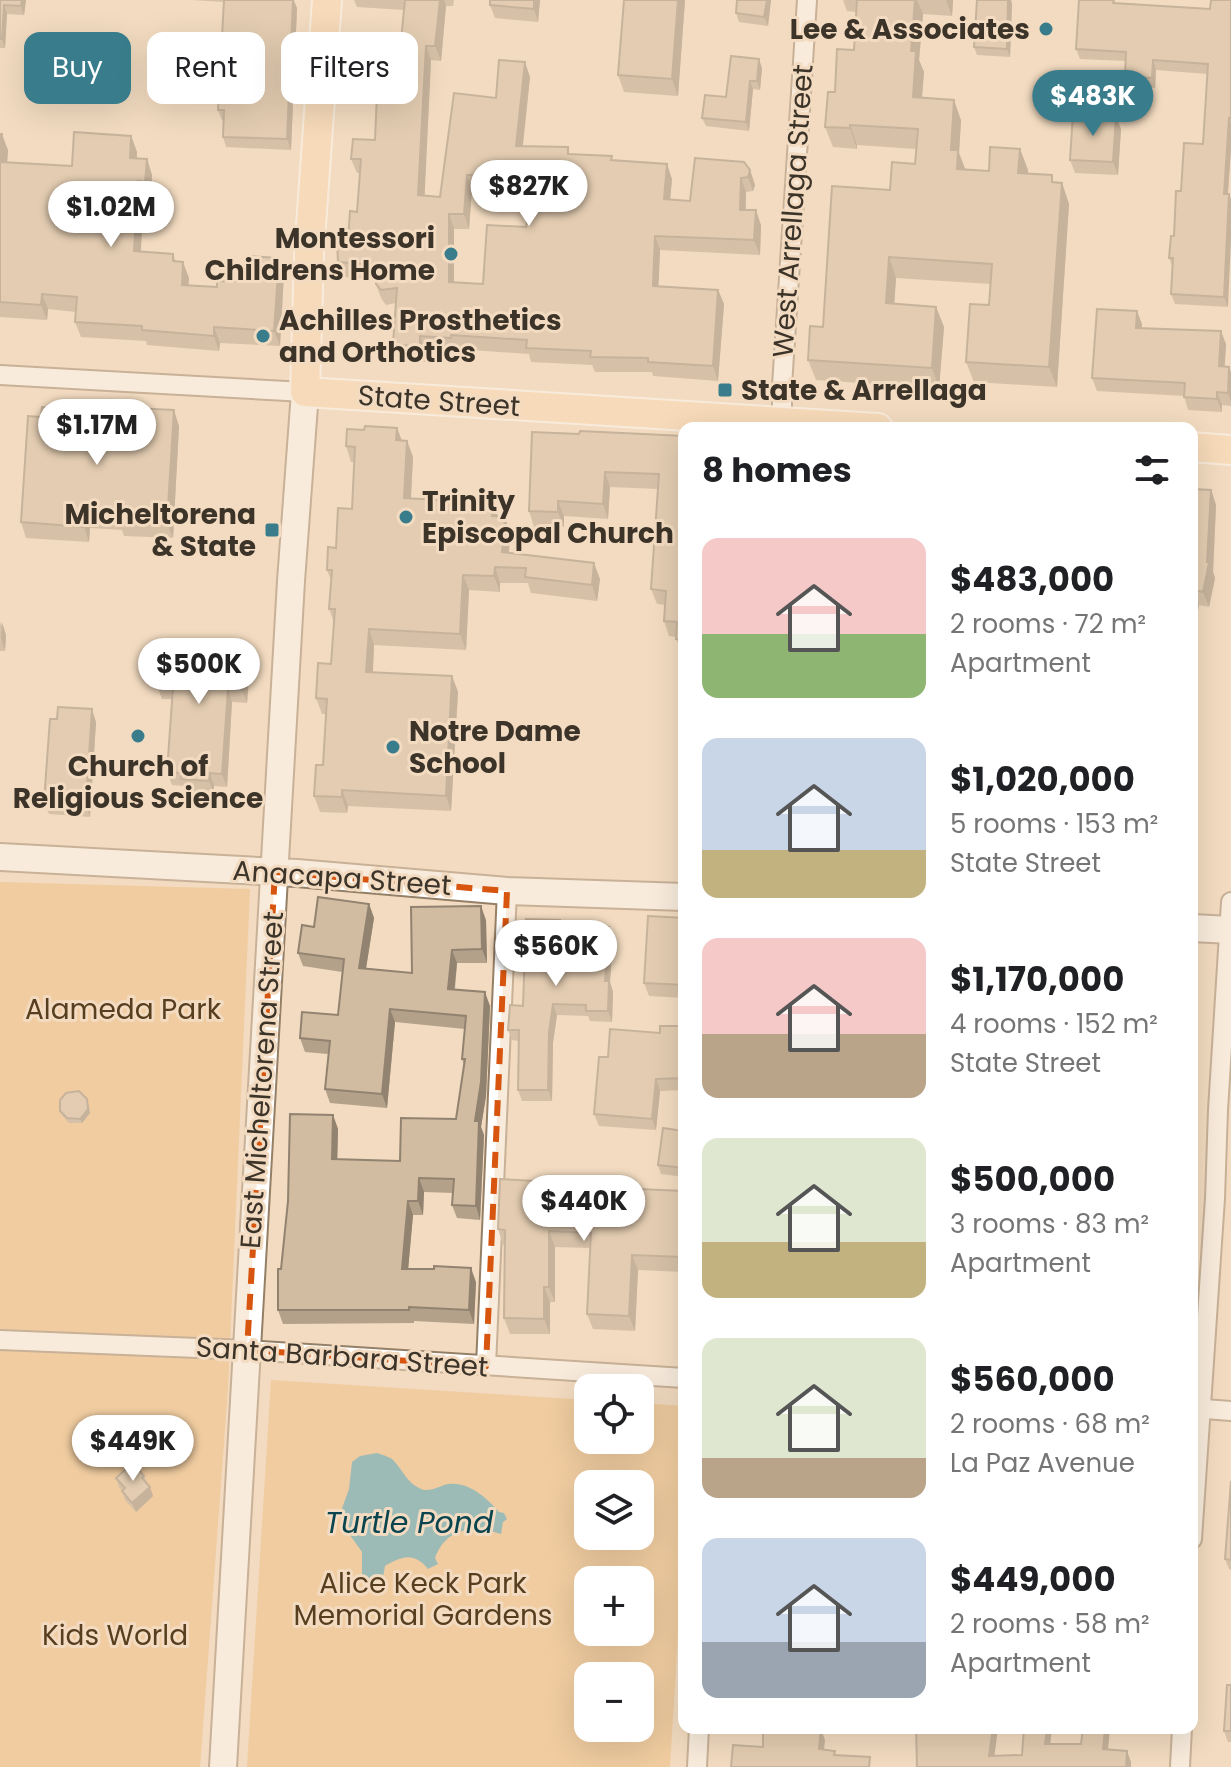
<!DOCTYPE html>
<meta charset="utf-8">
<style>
body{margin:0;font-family:Poppins,sans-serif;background:#f6f6f6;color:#202124;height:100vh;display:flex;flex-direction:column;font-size:30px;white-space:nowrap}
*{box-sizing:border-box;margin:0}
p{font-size:26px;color:#757577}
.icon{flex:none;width:44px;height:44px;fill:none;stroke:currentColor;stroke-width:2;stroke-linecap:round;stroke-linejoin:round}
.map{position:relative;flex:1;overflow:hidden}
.sheet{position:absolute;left:678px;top:422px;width:520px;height:1312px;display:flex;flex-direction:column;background:#fff;border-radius:16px;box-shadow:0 8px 32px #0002}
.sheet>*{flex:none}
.banner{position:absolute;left:24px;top:32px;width:534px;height:72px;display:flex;gap:16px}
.buttons{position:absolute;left:574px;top:1374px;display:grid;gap:16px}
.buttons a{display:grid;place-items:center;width:80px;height:80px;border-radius:16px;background:#fff;box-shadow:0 8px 32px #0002;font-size:40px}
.price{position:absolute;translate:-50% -68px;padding:0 18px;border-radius:28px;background:#fff;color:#222;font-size:26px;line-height:52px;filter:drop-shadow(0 2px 4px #0008)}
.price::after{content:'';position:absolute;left:50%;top:48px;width:24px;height:18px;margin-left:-12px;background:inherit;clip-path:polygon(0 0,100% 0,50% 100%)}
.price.active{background:#397d8c;color:#fff}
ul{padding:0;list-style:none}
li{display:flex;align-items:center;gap:24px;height:200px;padding:0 24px}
li span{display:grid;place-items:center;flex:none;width:224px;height:160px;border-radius:16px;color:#555}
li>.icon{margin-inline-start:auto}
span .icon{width:96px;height:96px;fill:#fffc;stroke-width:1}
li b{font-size:34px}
h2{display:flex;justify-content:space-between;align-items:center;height:96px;padding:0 24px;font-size:34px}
.tag{padding:0 28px;border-radius:16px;background:#fff;box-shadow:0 8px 32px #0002;font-size:28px;line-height:72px}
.tag.active{background:#397d8c;color:#fff}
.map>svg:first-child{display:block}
</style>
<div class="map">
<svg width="1231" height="1767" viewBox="0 0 1231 1767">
<rect width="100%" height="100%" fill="#f2dbc0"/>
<path fill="#eeba7b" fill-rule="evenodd" d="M0,882l250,7 -22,500 -28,378h-200z
M271,1380l317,20v40h52v-37l44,3v131l-14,230h-423zM588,1484h52v52h-52zM588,1580h52v52h-52zM588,1676h52v52h-52z"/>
<path fill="#3596aa" d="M377,1453c5,2 14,4 17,8 9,10 13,21 25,27 9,5 17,0 25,-3 22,-6 42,12 55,27l5,1 3,6 -4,3 -2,12c-29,-9 -55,-6 -66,24l3,6 -10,5c-14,-17 -26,-13 -43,-3l-5,27 -8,1 -4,-12 -6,-2v-28l-15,-21 -7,-17 9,-25 3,-27 8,-6z"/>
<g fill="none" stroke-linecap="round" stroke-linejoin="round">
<defs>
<path id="street" d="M0,375l305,17
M782,428v-42l25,-386
M0,1340l247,10 437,28
M486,1366l21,-475
M1192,1408l39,3
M1192,1539l23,-341 3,-88 13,-208
M697,1767l2,-39
M1180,1767l2,-39"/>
<path id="secondary" d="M0,857l297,16 210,18 177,6
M1192,928l39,2
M223,1767l68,-1186 14,-189"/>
<path id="primary" d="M327,0l-18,254 -4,138 573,36
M1192,447l39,3"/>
</defs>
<use href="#street" stroke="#947f67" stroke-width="22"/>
<use href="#secondary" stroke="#947f67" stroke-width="30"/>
<use href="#primary" stroke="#fff" stroke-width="32"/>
<use href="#street" stroke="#fff" stroke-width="18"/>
<use href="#secondary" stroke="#fff" stroke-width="26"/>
<use href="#primary" stroke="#fad9b2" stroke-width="28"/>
</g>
<path fill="#b4a18a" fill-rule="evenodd" d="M0,0h26l-2,15 -17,-1 -2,34h-5z
M192,0h102l3,8 -6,142 -65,-3 -3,-10v-17h-1l-4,-10 6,-108z
M354,0h100l-1,6h-7l-5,55 -10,-1 -7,136 16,1 56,-99 34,-21 -7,69 91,15 58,18 -2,20 20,2 60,-31 5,15 -2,6 -7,1v18l15,15 -1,30 -100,-5 -2,36 60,4 6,14 -6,77 -65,-5 -1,-4h-57l-3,-7 -61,-3 -2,-8 -73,-5v3l-31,-1v11l-26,-3 -6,-15 3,-41 -10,2 -5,-7 -5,-14v-5l-33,-2 -5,-15 10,-21 9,-29 3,-39h-3l-6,-14 24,-19 23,-69 6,-61 -47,-3zM472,189h16l20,4 2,5 20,1 -4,28 -43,57 -29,-2v-53h15z
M540,0l-2,22 -43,-4 -5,-13z
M624,0h61l-7,96 -54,-4 -6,-17z
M771,0l-3,26 -29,-4 -3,-9z
M843,0h110l-1,16 -29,-2 -4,46 5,12 -2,26 39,22 -2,33 6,17 24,1 31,-22 8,21 -1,4 28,9h7l7,21 -12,183 -83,-5 -8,-20 23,-57 2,-21 -95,-6 -2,26 42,3 8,20 -5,61 -123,-8 -8,-20 15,-33 67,-137 25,-26 1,-15 -59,-4v4l-24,-2 -8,-20 10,-35 19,-42 2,-38 -9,-1z
M1114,0l1,3 95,6 21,-9v149l-3,45v113l-53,-3 -4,-10 2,-26 -4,-10 12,-67 22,-47 4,-70 -51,-4 -1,18 -27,-2 -3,-10 1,-15 -46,-2 -4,-10z
M1012,3l-2,54 -33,-2 -3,-8z
M762,68l-2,22 -7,-1 -4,42 -43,-5 -4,-8z
M1121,129l-3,46 -43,-2 -5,-13z
M0,134l8,16 -1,12 65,4 59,-30 6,16v6l10,1 5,16 -1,22h-7l-4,54 33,3 3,8 13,16 -1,7 29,2 28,-5 39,-9 -4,73 -60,-3 -1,8 -72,-6 -1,-4 -65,-4 -6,-15 1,-10 -28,-3 -1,11 -47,-3z
M1142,324v4l84,16 -2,23 7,5v34l-9,-1v7l-34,-2 -4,-14 -87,-5 -5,-13z
M78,410l4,10 97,6 -6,112 -49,-2 -2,-6 -32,-2 -1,14 -63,-4 -5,-16 20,-105z
M397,428l5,13h5l6,16 -2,42 87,17 12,17 -1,20 91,26 -3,22 -66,-8 -3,-10h-28v9l-31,-2 -3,60 -92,-5 -1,27 79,4 6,16 -7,119 -103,-5 -1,7 -27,-1 -6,-16 9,-31 3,-51h-4l-6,-16 15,-34 3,-42 -5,-13 2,-29 -4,-10 25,-61 2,-47h-3l-5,-16 18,-16z
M532,432l152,4v219h-3l-5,-18 -7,-1 -5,-15 1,-16 -8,-1 -6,-15 7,-100 -48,-2 -2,32 -44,-3v11h-30l-5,-16z
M1192,489l19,1 5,15 -3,67 2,6 -6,29 -10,-2 -3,17 -4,-1z
M0,622l6,13 -1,16h-5z
M245,651l5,13 -3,39 -15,-1 -5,85 -13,-1v8l-28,-2 -2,-6 -12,-1 -5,-13 5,-73h-10l-5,-13z
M1192,694l3,8 3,40 -6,1z
M57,719l39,3 -6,95 -41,-3 -5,-13z
M369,904l5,14 -8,50 46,5 74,-53 1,43h-30l-2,26 35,17 -4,90 -5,31 3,8 -4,85 -23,-2 -5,-13 1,-12 -29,-1 -1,23h-10l-5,54 68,13 -2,42 -60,-3v2l-131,1 -5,-14 3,-41 52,-154 5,14 -1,30 63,2 56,-42 8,-54 -2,-6 3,-30 -70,-7 -8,86 -57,-5 -5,-14 3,-35 -23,-2 -5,-14 38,-23 4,-43 -39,-6 -5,-13 16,-26z
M684,918v80l-35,-2 -5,-13z
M562,924l47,3 4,11 -3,44 3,10 -1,30 -22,-1 -2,-5 -31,-1 -4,28 -1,58h-30l-4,-11 1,-49 -7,-1 -4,-10 15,-24z
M684,1026v64l-24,1 -4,39 -57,-4 -5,-12 14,-57 52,-24z
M88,1103l2,10 -8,10h-13l-7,-8 -2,-4z
M684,1131v46l-23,-3 -3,-9z
M536,1189l36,1 5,16v5l8,3 30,1 69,-24v81l-46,-2 -3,61 -42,-2 -6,-15 3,-66 -35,-1v55h-5v32h-40l-6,-16 1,-73h-2l-5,-16z
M144,1476l9,20 -17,16 -11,-12 -3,-10 -3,-3 -3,-9z
M1231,1481v89l-2,-1 -4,-10z
M1231,1685v57h-3l-4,-11z"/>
<path fill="#928371" d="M22,0h4l-2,15 -3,-9z
M293,0l4,8 -6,142 -4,-11z
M440,0h4l2,6 -5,55 -6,-15z
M534,0h6l-2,22 -4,-13z
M678,0h7l-7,96 -6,-17z
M767,0h4l-3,26 -4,-9z
M915,0h2l6,14 -4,46 5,12 -4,46 -7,-21 -2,-46z
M946,0h7l-1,16z
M1008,0h3l1,3 -2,54 -3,-8z
M4,5l3,9 -2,34 -3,-9z
M426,46l5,14 -7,149 -6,-14z
M759,59l3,9 -2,22 -3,-9z
M1153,60l3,10 -1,18 -3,-10z
M525,62l5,15 -9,83 -5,-14z
M750,81l3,8 -4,42 -3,-9z
M954,100l7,20 -2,33 7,18 -1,19 -14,-40z
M1116,116l5,13 -3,46 -5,-13z
M1229,118l2,6v25l-4,55 -3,-10z
M850,125l7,20v4l-7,-21z
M2,134l6,16 -2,28 -5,-16z
M131,136l6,16 -1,22 -6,-16z
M1020,149l8,21 -2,24 -8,-21z
M147,159l5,16 -1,22 -6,-15z
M667,164l5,15 -3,34 -5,-14z
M750,170l5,15 -2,6 -5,-14z
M467,175l5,14 -3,40 -5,-15z
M741,178l5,14 -1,32 -5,-14z
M138,181l6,16 -4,69 -6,-15z
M1062,183l7,21 -12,183 -8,-20z
M1229,194l2,5v40l-3,68 -4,-10z
M756,210l5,15 -1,30 -6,-15z
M449,214l5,15v67l-5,-14z
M655,236l5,14 -2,50 -5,-14z
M889,257l7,21 -3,46 -7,-21z
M279,258l5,15 -4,73 -6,-15z
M183,262l6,16 -2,22 -5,-15z
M718,290l6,14 -6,77 -5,-15z
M42,294l6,15 -1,11 -6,-15z
M936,307l8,20 -5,61 -7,-20z
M1137,311l5,13 -1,17 -5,-13z
M214,327l6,16 -1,8 -5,-15z
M1221,331l5,13 -2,35 -5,-13z
M420,336l5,15v11l-5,-15z
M1229,367l2,5v30l-3,-9z
M1217,392l5,13v7l-5,-13z
M174,410l5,16 -6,112 -6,-15z
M397,428l6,16 -7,-4z
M407,441l6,16 -3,57 -6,-16z
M605,472l5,15 -2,32 -5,-15z
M1211,490l5,15 -3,67 2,6 -6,29 -6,-15 4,-30z
M558,501l6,15v11l-6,-15z
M493,503l6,16 -7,-3z
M85,512l5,16 -1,14 -5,-15z
M505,517l5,16 -2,35 -6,-16z
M594,563l6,16 -3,22 -5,-16z
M495,567l5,16v9l-6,-16z
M463,575l6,15 -3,60 -6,-16z
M1194,590l5,15 -3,17 -4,-10v-14z
M2,622l4,13 -1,16 -4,-13z
M369,629l5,16 -2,43 -6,-16z
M245,651l5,13 -3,39 -5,-13z
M452,676l6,16 -7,119 -5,-15z
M228,689l4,13 -5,85 -5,-13z
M1192,694l3,8 3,40 -5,-13z
M92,709l4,13 -6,95 -4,-13z
M210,773l4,13v8l-5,-13z
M342,790l6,16 -1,7 -5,-16z
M1193,824l4,11 -4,61 -1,-59z
M369,904l5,14 -10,63 -5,-13z
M481,906l5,14 1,43 -5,-14z
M609,927l4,11 -3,44 3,10 -1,30 -4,-11 -3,-30z
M452,950l5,13 -4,39 -5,-13z
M485,992l5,14 -4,90 -5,31 3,8 -4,85 -4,-14 -1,-85z
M553,1004l4,11 -4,28 -1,58 -4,-11 1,-58z
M390,1009l5,13 -8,86 -5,-14z
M656,1079l4,12 -4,39 -4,-11z
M87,1099l3,14 -8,10 -2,-4z
M333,1115l5,14 -1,44 -5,-14z
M419,1178l5,14 -1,23 -5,-14z
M572,1190l5,16 -1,20 -5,-15z
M408,1201l5,14 -6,67 -5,-13z
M549,1231l6,16v55l-6,-15z
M632,1255l6,15 -3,61 -6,-15z
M471,1268l5,14 -2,42 -5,-14z
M544,1287l6,15v32l-6,-15z
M150,1487l3,9 -17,16 -4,-9z
M993,1728h5l-5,39 -4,-11z
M1047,1728h5l-3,27 -4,-11z
M1105,1728h5l-3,32 -4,-11z
M821,1729l4,11 -2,20 -4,-11z
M1127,1751l4,11v5h-5z"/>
<path fill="#d1bba1" stroke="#928371" stroke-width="2" fill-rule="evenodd" d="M0,0h22l-1,6 -17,-1 -2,34h-2z
M224,0h69l-6,139 -64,-2 1,-27h-6z
M405,0h35l-5,46h-9l-8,149 22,2 14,-104 42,5 3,-38 26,2 -9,84 52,1v7l44,2 -1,4 56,4 -3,35 26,2 5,-43 49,4 6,8 -2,7 -7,1 -1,32h16l-2,30 -99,-4 -2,50 65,4 -5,76 -65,-4v-4l-58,-1 1,-6 -65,-3 1,-8 -76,-5v3l-31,-2v11l-27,-3 4,-56 -16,2 -5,-6 1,-19 -39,-3 -1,-22 11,1 2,-30 7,1 4,-53h-10l2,-20 22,1 3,-70 20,1zM467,175h16l20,4 1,4 22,2 5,12 -5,30 -39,-2 -4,59 -34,-2v-68h15z
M490,0h44v9l-44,-4z
M624,0h54l-6,79 -54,-4z
M737,0h30l-3,17 -28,-4z
M857,0h58l-4,51h5l-3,46 41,3 -3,50h7l-1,19 32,2 1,-24 30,2 -2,24 34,2v7l10,1 -13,184 -83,-5 4,-58 19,1 3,-41 -103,-7 -3,46 50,4 -4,61 -124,-8 2,-34 13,1 9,-141 58,4 2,-28 23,2 3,-35 -68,-4v3l-25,-1 3,-35h7l2,-43 17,1z
M977,0h31l-1,49 -33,-2z
M1079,0h35l-1,3 97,6 1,-9h20v118h-2l-5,76h5l-5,103 -53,-3 2,-36h-4l2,-22h3l2,-45h5l3,-48 19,1 5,-80 -55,-4 -1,18 -27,-2 1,-24 -50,-3z
M731,56l28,3 -2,22h-7l-4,41 -44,-4 3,-23 21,2z
M1073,113l43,3 -3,46 -43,-2z
M74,132l57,4 -1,22 17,1 -2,23 -7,-1 -4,70 39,3v7l10,1 -1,23 35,2v-6l28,1 2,-26 32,2 -5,73 -60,-4v9l-72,-6v-4l-67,-4 2,-25 -35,-3 -1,11 -41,-3v-168h2l-1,28 71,4z
M1097,309l40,2 -1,17 85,3 -2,35 10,1 -1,26 -11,-1v7l-33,-2 1,-14 -93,-5z
M42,407l36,3v9l53,4 1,-15 42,2 -7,113 -48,-3 -1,-5 -33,-3 -1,15 -63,-5 7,-106 13,1z
M365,426l32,2 -1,12 11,1 -3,57 89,5 -1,13 13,1 -3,35 92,11 -2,22 -67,-8 1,-9 -31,-1 -1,9 -31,-1 -3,59 -91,-5 -3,43 86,4 -6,120 -104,-6v7l-28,-1 2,-31h7l4,-66 -11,-1 2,-35 13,1 4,-55h-6l3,-39h-5l1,-23 8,1 2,-40 14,1 3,-62 -9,-1 1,-17 17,1z
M580,431l104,5v204l-8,-1 1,-17 -13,-1 2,-30 -15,-2 8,-115 -54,-2 -2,32 -45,-3v11l-29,-1 3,-79 47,2z
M1192,489l19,1 -4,72 2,1 -6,29 -9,-2 -2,8z
M160,646l85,5 -3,39 -14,-1 -6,85 -12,-1 -1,8 -28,-2 1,-6 -15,-1 6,-85 -16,-1z
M58,707l34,2 -6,95 -42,-3 6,-82h7z
M318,897l51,7 -10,64 53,5 -1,-66 70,-1 1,43 -30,1 -4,39 37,3 -4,90 -6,39h4l-3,85 -24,-1 2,-26 -35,-1 -1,23h-10l-6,68h32v-3l37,2 -2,42 -60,-3v3h-131v-41h3l7,-68 2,-87 43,1 -1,44 68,2 1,-43 55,1 9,-60h-3l4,-43 -76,-7 -8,85 -57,-5 5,-48 -30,-3 2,-26 36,3 6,-56 -46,-6 4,-28 12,2z
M648,916l36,2v67l-40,-2z
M526,919l34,1v4l49,3 -4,54h4l-1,30h-22v-6l-33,-1 -4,28 -1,58h-30l1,-60h-11l2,-25 13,1z
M660,1026h24v52l-28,1 -4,40 -58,-5 5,-57h9l2,-28 50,4z
M79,1091l8,8 1,10 -8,10 -13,-1 -7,-7v-11l6,-7z
M663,1128l21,3v37l-26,-3z
M500,1179l34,2 -1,8 39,1 -1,21 13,1v2l31,1 1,-27 68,3v66l-52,-2 -3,61 -42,-2 4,-81 -42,-2v56h-5v32l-40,-1 1,-88 -7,-1z
M133,1463l11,13 -2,2 8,9 -18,16 -10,-12 3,-3 -9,-10z
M1231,1481v79l-6,-1z
M1227,1685h4v46h-7z
M763,1728l58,1 -2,20 16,2 -1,4 36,2 -1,10h-138l2,-22 30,2z
M916,1728h77l-4,28 33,-1 2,-27h23l-2,16h36l2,-16h22l-2,21 24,2 -1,16h-209z"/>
<path d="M0 0H1231V1767H0ZM275,872l232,19 -21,475 -239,-16z" fill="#f2dbc0" fill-opacity=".55" fill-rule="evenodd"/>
<path fill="none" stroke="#d7550f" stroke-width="6" stroke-dasharray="16 10" stroke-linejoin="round" d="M275,872l232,19 -21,475 -239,-16z"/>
<g fill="#397d8c" stroke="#f2dbc0" stroke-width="3">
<circle cx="1046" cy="29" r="8"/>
<circle cx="451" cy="254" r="8"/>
<circle cx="263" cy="336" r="8"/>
<rect x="717" y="382" width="16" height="16" rx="4"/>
<circle cx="406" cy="517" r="8"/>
<rect x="264" y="522" width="16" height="16" rx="4"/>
<circle cx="138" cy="736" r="8"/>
<circle cx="393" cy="747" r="8"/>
</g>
<g text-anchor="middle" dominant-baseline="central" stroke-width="6" stroke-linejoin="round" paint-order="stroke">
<g font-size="28" font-weight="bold" fill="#3c3329" stroke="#f2dbc0" text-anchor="start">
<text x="1030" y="29" text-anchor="end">Lee &amp; Associates</text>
<text x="435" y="238" text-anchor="end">Montessori<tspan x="435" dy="32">Childrens Home</tspan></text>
<text x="279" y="320">Achilles Prosthetics<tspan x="279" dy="32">and Orthotics</tspan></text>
<text x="741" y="390">State &amp; Arrellaga</text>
<text x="422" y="501">Trinity<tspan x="422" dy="32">Episcopal Church</tspan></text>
<text x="256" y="514" text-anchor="end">Micheltorena<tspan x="256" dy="32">&amp; State</tspan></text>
<text x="409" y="731">Notre Dame<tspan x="409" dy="32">School</tspan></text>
<text x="138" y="766" text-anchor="middle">Church of<tspan x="138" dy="32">Religious Science</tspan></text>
</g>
<g font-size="28" fill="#3c3329" stroke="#f2dbc0">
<text transform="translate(793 211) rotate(-86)">West Arrellaga Street</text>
<text transform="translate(439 401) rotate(4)">State Street</text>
<text transform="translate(342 878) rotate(4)">Anacapa Street</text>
<text transform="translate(262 1080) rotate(-86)">East Micheltorena Street</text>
<text transform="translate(342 1357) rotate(4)">Santa Barbara Street</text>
</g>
<g font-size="28" fill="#573e1e" stroke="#f2dbc0">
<text x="123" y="1009">Alameda Park</text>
<text x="423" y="1583">Alice Keck Park<tspan x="423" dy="32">Memorial Gardens</tspan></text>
<text x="115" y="1635">Kids World</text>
</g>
<g font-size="30" font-style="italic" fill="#09444f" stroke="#f2dbc0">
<text x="409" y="1522">Turtle Pond</text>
</g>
</g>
</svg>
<div class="buttons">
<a><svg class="icon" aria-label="locate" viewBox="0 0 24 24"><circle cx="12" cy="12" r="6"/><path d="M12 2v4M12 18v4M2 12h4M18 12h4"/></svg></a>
<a><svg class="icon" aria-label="layers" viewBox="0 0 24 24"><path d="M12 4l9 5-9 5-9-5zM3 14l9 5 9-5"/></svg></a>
<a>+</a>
<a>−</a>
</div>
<b class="price active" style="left:1093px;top:138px">$483K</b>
<b class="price" style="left:529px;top:228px">$827K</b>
<b class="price" style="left:111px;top:249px">$1.02M</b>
<b class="price" style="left:97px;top:467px">$1.17M</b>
<b class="price" style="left:199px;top:706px">$500K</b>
<b class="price" style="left:556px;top:988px">$560K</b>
<b class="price" style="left:584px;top:1243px">$440K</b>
<b class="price" style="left:133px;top:1483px">$449K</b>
<div class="banner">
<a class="tag active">Buy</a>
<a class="tag">Rent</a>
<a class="tag">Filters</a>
</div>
<section class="sheet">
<h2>8 homes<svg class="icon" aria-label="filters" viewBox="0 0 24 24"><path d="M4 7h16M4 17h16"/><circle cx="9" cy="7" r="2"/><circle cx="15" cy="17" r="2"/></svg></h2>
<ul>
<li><span style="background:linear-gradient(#f6c9c9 60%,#8fb573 0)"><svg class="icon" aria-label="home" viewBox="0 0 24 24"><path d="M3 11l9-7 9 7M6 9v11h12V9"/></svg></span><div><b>$483,000</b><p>2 rooms · 72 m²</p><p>Apartment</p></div></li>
<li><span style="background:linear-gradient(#c9d6e8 70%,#c2b280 0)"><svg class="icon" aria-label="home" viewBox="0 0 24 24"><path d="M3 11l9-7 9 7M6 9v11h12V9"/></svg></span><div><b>$1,020,000</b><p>5 rooms · 153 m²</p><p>State Street</p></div></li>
<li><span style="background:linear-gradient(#f6c9c9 60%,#b9a48a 0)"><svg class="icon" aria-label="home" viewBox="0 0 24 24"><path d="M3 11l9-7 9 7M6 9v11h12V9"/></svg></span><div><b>$1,170,000</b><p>4 rooms · 152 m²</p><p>State Street</p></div></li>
<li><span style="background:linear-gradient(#dfe7d0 65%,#c2b280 0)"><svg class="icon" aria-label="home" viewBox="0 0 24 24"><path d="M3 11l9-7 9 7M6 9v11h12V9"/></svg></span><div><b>$500,000</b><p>3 rooms · 83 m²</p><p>Apartment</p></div></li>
<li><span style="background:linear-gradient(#dfe7d0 75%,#b9a48a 0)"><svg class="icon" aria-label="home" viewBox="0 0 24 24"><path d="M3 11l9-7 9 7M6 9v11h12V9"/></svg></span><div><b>$560,000</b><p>2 rooms · 68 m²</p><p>La Paz Avenue</p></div></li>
<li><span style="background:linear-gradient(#c9d6e8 65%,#9aa5b1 0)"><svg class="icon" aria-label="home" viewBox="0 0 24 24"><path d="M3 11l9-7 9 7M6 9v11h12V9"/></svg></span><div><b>$449,000</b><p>2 rooms · 58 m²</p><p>Apartment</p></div></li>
</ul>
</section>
</div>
